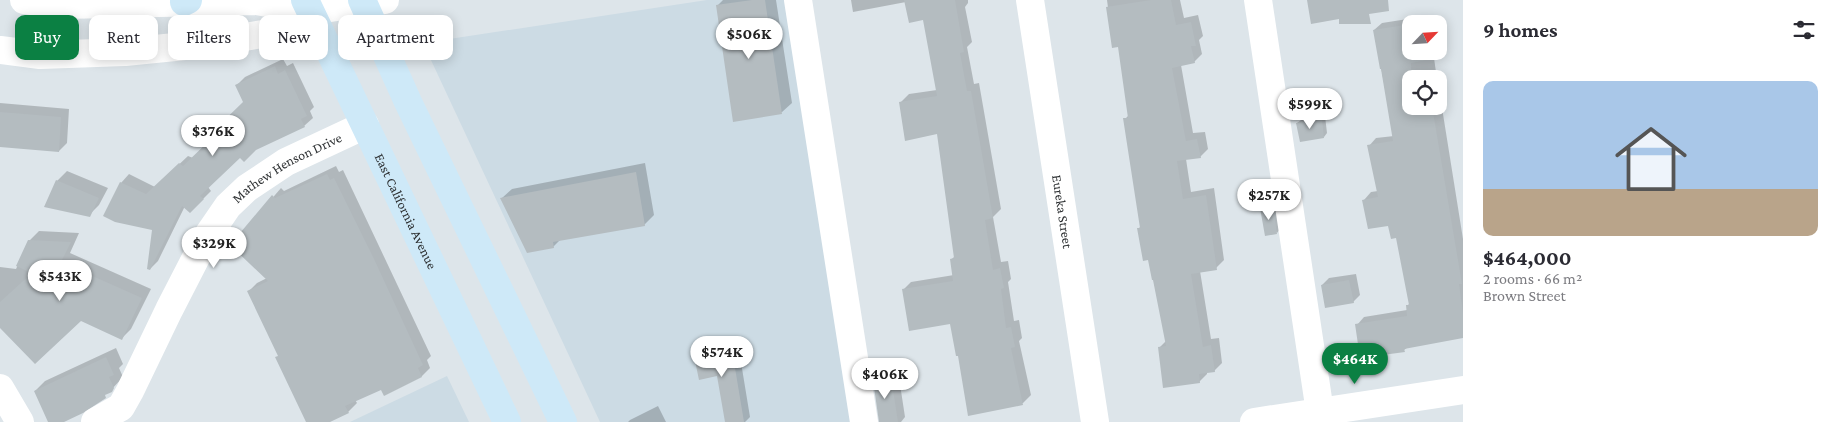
<!DOCTYPE html>
<meta charset="utf-8">
<style>
body{margin:0;font-family:"Crimson Pro",serif;background:#f7f7f7;color:#2b2b33;height:100vh;display:flex;flex-direction:column;font-size:19px;white-space:nowrap}
*{box-sizing:border-box;margin:0}
p{font-size:16px;color:#7c7c81}
.icon{flex:none;width:28px;height:28px;fill:none;stroke:currentColor;stroke-width:2;stroke-linecap:round;stroke-linejoin:round}
.map{position:relative;flex:1;overflow:hidden}
.panel{display:flex;flex-direction:column;background:#fff;width:375px}
.panel>*{flex:none}
.top-card{position:absolute;left:15px;top:15px;width:475px;height:45px;display:flex;gap:10px}
.needle{width:32px;rotate:65deg}
.tools{position:absolute;left:1402px;top:15px;display:grid;gap:10px}
.tools a{display:grid;place-items:center;width:45px;height:45px;border-radius:10px;background:#fff;box-shadow:0 2px 12px #0003;font-size:25px}
.price{position:absolute;translate:-50% -42px;padding:0 11px;border-radius:18px;background:#fff;color:#222;font-size:16px;line-height:32px;filter:drop-shadow(0 1px 2px #0008)}
.price::after{content:'';position:absolute;left:50%;top:30px;width:15px;height:11px;margin-left:-8px;background:inherit;clip-path:polygon(0 0,100% 0,50% 100%)}
.price.on{background:#0b8043;color:#fff}
ul{padding:0;list-style:none}
li{display:grid;align-content:center;gap:10px;height:265px;padding:0 20px}
li span{display:grid;place-items:center;height:155px;border-radius:10px;color:#555}
li>.icon{margin-inline-start:auto}
span .icon{width:90px;height:90px;fill:#fffc;stroke-width:1}
li b{font-size:21px}
h2{display:flex;justify-content:space-between;align-items:center;height:60px;padding:0 20px;font-size:21px}
.pill{padding:0 18px;border-radius:10px;background:#fff;box-shadow:0 2px 12px #0003;font-size:18px;line-height:45px}
.pill.on{background:#0b8043;color:#fff}
main{display:flex;flex:1;min-height:0}
.map>svg:first-child{display:block}
</style>
<main>
<div class="map">
<svg width="1463" height="422" viewBox="0 0 1463 422">
<rect width="100%" height="100%" fill="#dde5ea"/>
<path fill="#ccdbe4" d="M707,0h80l65,422h-252l-177,-379z
M447,376l22,46h-119z"/>
<path fill="#0003" d="M723,0h53l16,103 -10,9 -48,8 -16,-115z
M851,0h117v3l-3,4 7,35 -5,5 7,37 5,-1 22,126 -8,8 8,45 7,-1 3,18 -3,3 6,39 5,-1 3,18 -3,3 12,54 -8,8 -54,11 -10,-59 -8,-32 -48,-33 8,-8 43,-7 -3,-15 4,-4 -17,-123 -37,-31 8,-8 28,-4 -13,-71 -18,-17 -53,10z
M1107,0h73l4,18 14,-3 5,21 -4,4 3,14 -8,8 -13,3 12,68 12,-1 3,17 -8,8 -14,2 5,33 23,-4 10,72 -8,8 -16,3 11,68 8,-1 3,25 -8,8 -7,1v2l-8,8 -40,-34 8,-8 -18,-81 -11,-30 3,-3 -16,-107 4,-4 -10,-70 -6,1z
M1427,16l1,8h-17v27h22l4,28h-26v27h28v-17l24,150v97l-55,11 -4,3 -47,-25 7,-8 43,-7v-4l3,-3 -13,-67 -8,-12 -25,-24 7,-8 7,-1 -9,-45 7,-8 18,-2 -20,-106 8,-7z
M283,59l4,7 6,-3 21,44 -4,4 3,7 -9,8 -65,30 -31,31 3,4 -8,8 -18,7 -27,55 -8,8 4,-40 -33,-46 8,-9 26,13 33,-31 5,2 19,-19 33,-37 -8,-17 8,-8z
M0,103l69,6 -2,34 -8,8 -59,-5z
M1325,116l2,17 -3,4 -27,-14 4,-3z
M645,163l9,52 -10,10 -83,14 -8,8 -51,-49 10,-9z
M336,166l3,6 4,-2 88,186 -4,4 3,8 -8,8 -38,18 -3,-6 -26,12 2,3 -9,9 -21,10h-19l-29,-67 -30,-64 8,-8 10,-5 -35,-33 49,-57 3,3z
M67,171l41,17 -9,17 -10,10 -32,-34z
M1276,203l4,26 -3,4 -15,-24 3,-4z
M39,231l40,2 -9,20 81,36 -20,40 -9,9 -41,-19 -81,7v-59l16,2 13,-28z
M1356,274l4,21 -7,7 -31,-17 7,-7z
M737,338l13,79 -5,5h-19l-8,-48 -24,-23 6,-6z
M116,348l7,16 -4,4 4,9 -12,13 -76,1 10,-10z
M898,371l7,46 -4,5h-20l-6,-41 7,-7z
M658,406l8,16h-38l2,-2z"/>
<path fill="#b4bcc0" d="M752,0h13l17,114 -49,8 -17,-117z
M904,0h51l9,52 -4,1 7,38h4l22,127 -8,2 8,50 7,-2 4,20 -3,1 5,39 5,-1 4,20 -4,1 12,57 -55,11 -10,-60h-2l-6,-32 -41,7 -7,-42 51,-8 -3,-22 4,-1 -17,-124 -32,7 -6,-39 38,-6 -14,-76 -14,3z
M1151,0h20l5,25 15,-3 5,24h-5l4,17 -23,5 14,73 11,-2 4,19 -24,3 6,38 23,-4 11,75 -26,4 12,73 8,-2 4,27 -16,2 1,9 -37,5 -5,-41 8,-1 -13,-66h-1l-4,-20 -5,1 -6,-33h3l-17,-110h5l-10,-71 -6,1 -6,-41z
M1307,0h81l1,11 -20,3 2,10h-32v-5l-28,5z
M1411,24v27h14l1,9 -15,3v43h21l30,178h-3l4,29v25l-59,11 1,3 -45,6 -5,-34 52,-8 -1,-11h3l-13,-67 -5,1 -3,-13 -20,3 -6,-29 16,-3 -11,-52 26,-4 -12,-72h-1l-7,-39z
M275,66l3,8 7,-4 22,46 -6,3 4,8 -49,23 -12,12 -4,-4 -40,38 4,3 -14,14 -8,-7 -32,64 -3,-1 5,-39 -37,-8 -12,-6 17,-34 26,12 33,-31 4,3 28,-27 -3,-3 35,-34 -8,-17z
M0,112l61,5 -2,35 -59,-5z
M1322,119l2,19 -24,4 -4,-19z
M636,172l9,54 -92,16 1,6 -27,5 -27,-55z
M327,174l3,6 4,-2 40,81 49,106 -5,3 4,9 -38,19 -3,-6 -36,16 4,7 -19,9h-24l-31,-65 3,-1 -31,-65 21,-10 -38,-36 42,-50 3,3z
M56,180l43,18 -9,19 -46,-10z
M1273,206l4,28 -12,2 -5,-28z
M28,240l43,2 -10,20 81,36 -20,42 -41,-19 -46,43 -35,-36v-26l32,-29 -16,-7z
M1349,280l5,23 -29,5 -4,-23z
M731,344l13,78h-19l-8,-46 -18,4 -6,-29z
M106,357l8,18 -5,2 5,11 -2,4 -7,3 1,3 -23,15 -19,9h-16l-14,-31z
M891,377l7,45h-19l-6,-42z"/>
<g fill="none" stroke-linecap="round" stroke-linejoin="round">
<g stroke="#fff" stroke-width="28">
<path d="M24,0l39,5 193,-4 54,10 75,-11"/>
<path d="M798,0l66,422"/>
<path id="s1" d="M1030,0l65,422"/>
<path d="M1258,0l62,412"/>
<path d="M0,50l40,5 85,-3 70,-7 74,-12 41,-22"/>
<path d="M0,388l20,34"/>
<path id="s2" d="M95,422l26,-15 9,-16 39,-81 37,-72 22,-32 19,-18 39,-26 79,-37"/>
<path d="M1254,422l209,-32"/>
</g>
<g stroke="#cee9f8" stroke-width="28">
<path id="s3" d="M305,0l202,422"/>
<path d="M362,0l46,102 155,320"/>
<path d="M184,2l4,-2"/>
</g>
</g>
<g text-anchor="middle" dominant-baseline="central" stroke-width="4.5" stroke-linejoin="round" paint-order="stroke">
<g font-size="14" fill="#2d3032" stroke="#dde5ea">
<text stroke="none"><textPath href="#s2" startOffset="329">Mathew Henson Drive</textPath></text>
<text stroke="none"><textPath href="#s3" startOffset="234">East California Avenue</textPath></text>
<text stroke="none"><textPath href="#s1" startOffset="214">Eureka Street</textPath></text>
</g>
</g>
</svg>
<div class="tools">
<a><svg class="needle" viewBox="-14 -14 28 28"><path d="M0-13l5 13h-10z" fill="#e53935"/><path d="M0 13l5-13h-10z" fill="#7c7c81"/></svg></a>
<a><svg class="icon" aria-label="locate" viewBox="0 0 24 24"><circle cx="12" cy="12" r="6"/><path d="M12 2v4M12 18v4M2 12h4M18 12h4"/></svg></a>
</div>
<b class="price" style="left:749px;top:60px">$506K</b>
<b class="price" style="left:1310px;top:130px">$599K</b>
<b class="price" style="left:213px;top:157px">$376K</b>
<b class="price" style="left:1269px;top:221px">$257K</b>
<b class="price" style="left:214px;top:269px">$329K</b>
<b class="price" style="left:60px;top:302px">$543K</b>
<b class="price" style="left:722px;top:378px">$574K</b>
<b class="price on" style="left:1355px;top:385px">$464K</b>
<b class="price" style="left:885px;top:400px">$406K</b>
<div class="top-card">
<a class="pill on">Buy</a>
<a class="pill">Rent</a>
<a class="pill">Filters</a>
<a class="pill">New</a>
<a class="pill">Apartment</a>
</div>
</div>
<section class="panel">
<h2>9 homes<svg class="icon" aria-label="filters" viewBox="0 0 24 24"><path d="M4 7h16M4 17h16"/><circle cx="9" cy="7" r="2"/><circle cx="15" cy="17" r="2"/></svg></h2>
<ul>
<li><span style="background:linear-gradient(#a9c7e8 70%,#b9a48a 0)"><svg class="icon" aria-label="home" viewBox="0 0 24 24"><path d="M3 11l9-7 9 7M6 9v11h12V9"/></svg></span><div><b>$464,000</b><p>2 rooms · 66 m²</p><p>Brown Street</p></div></li>
</ul>
</section>
</main>
